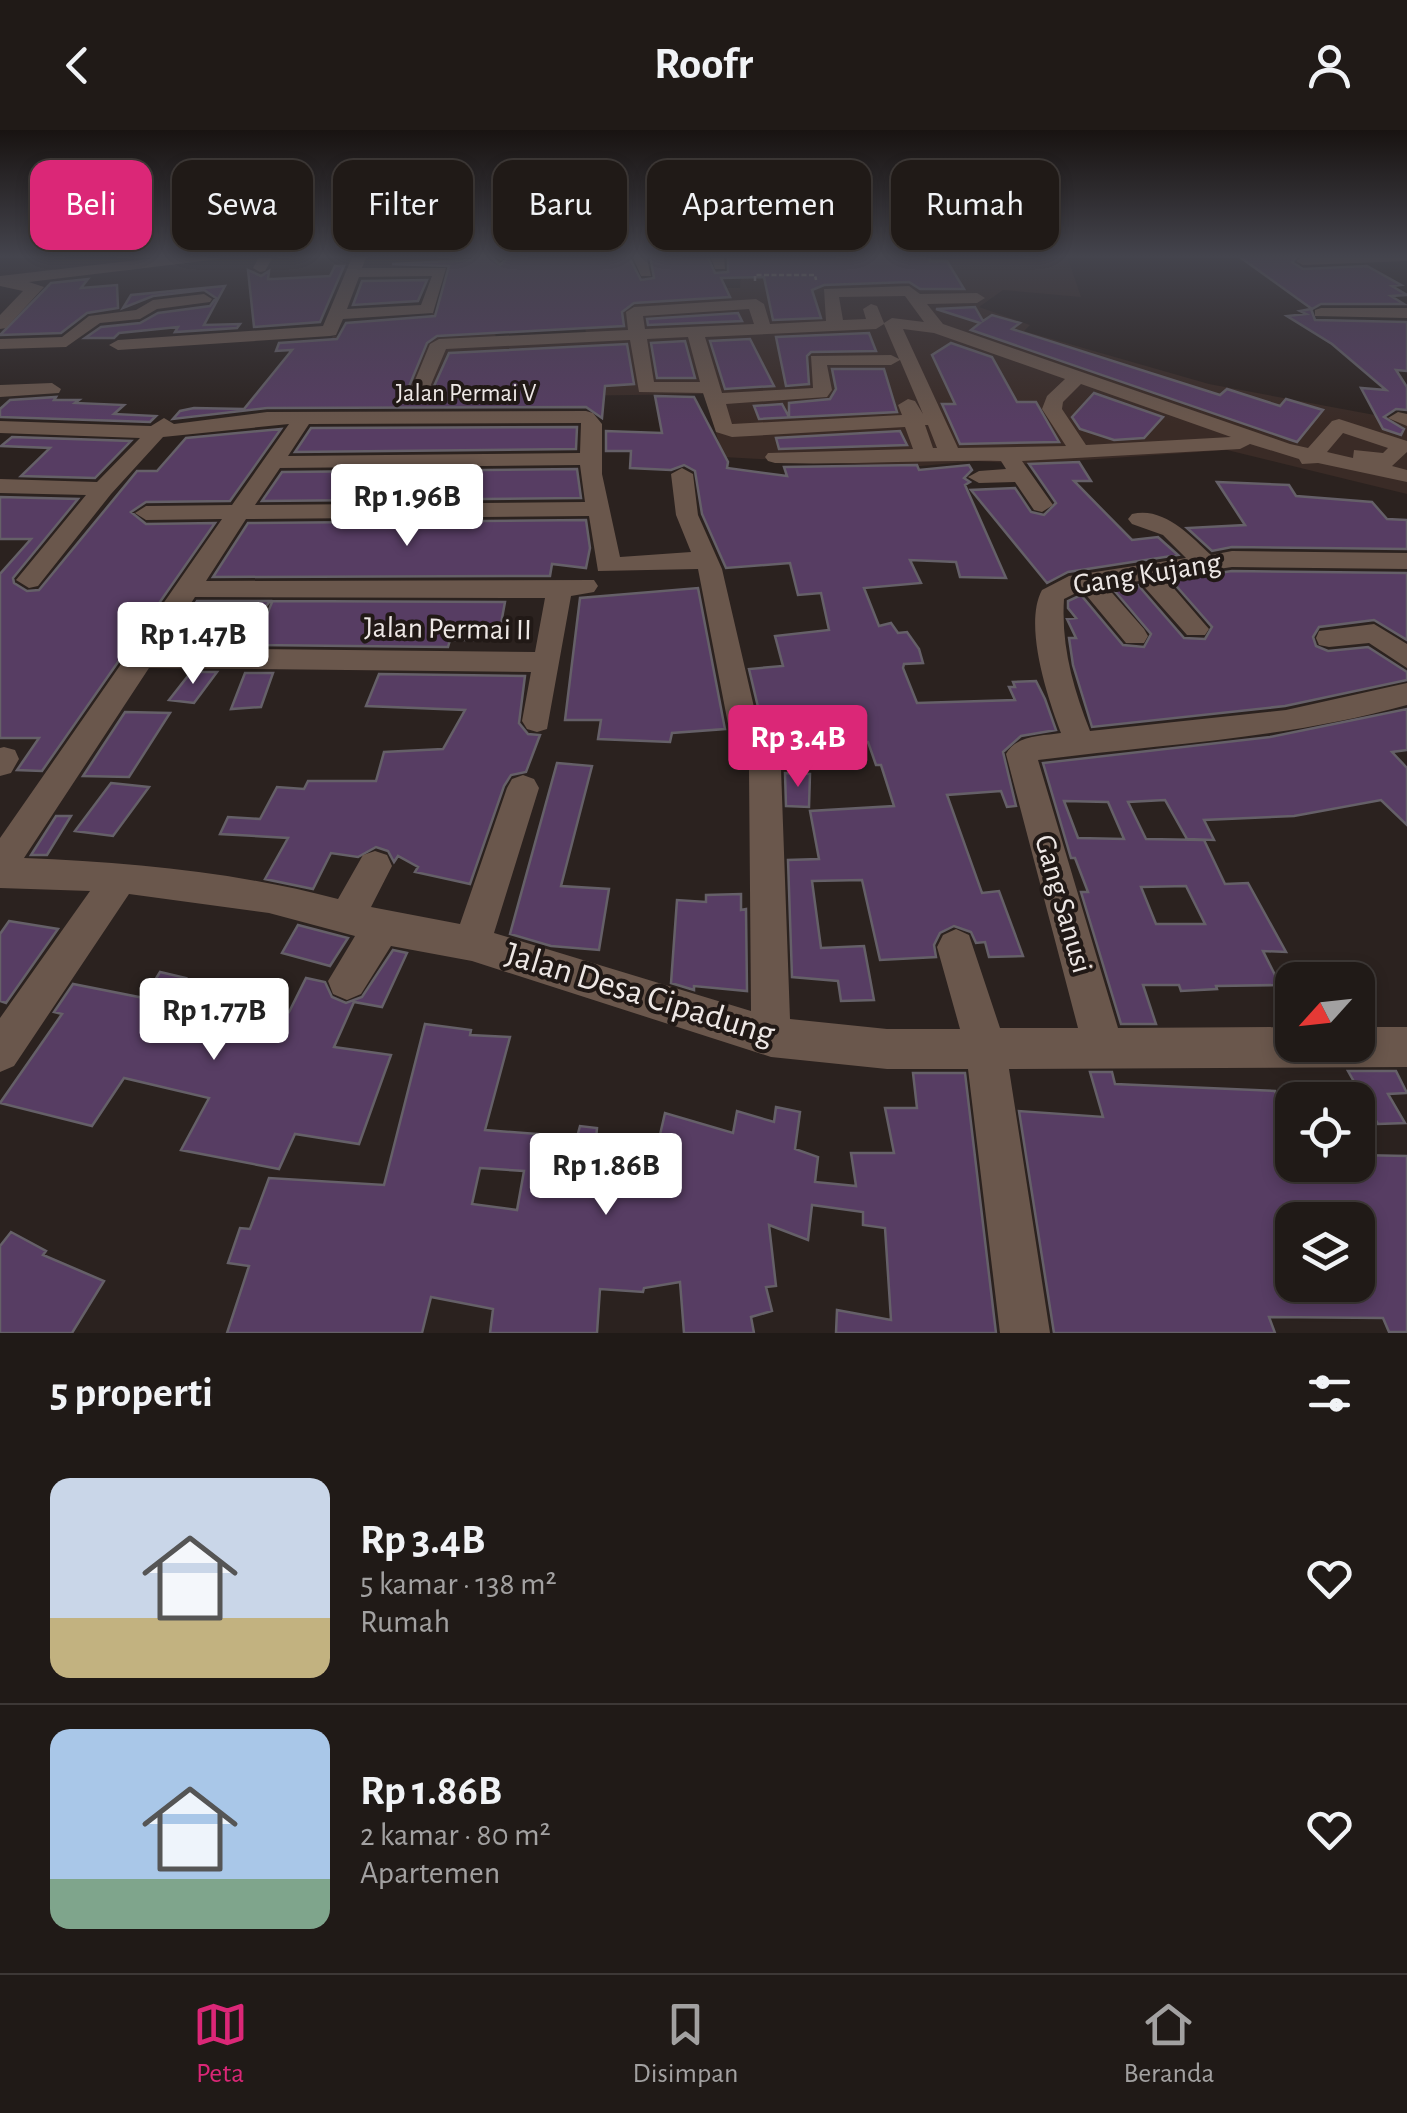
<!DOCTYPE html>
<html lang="id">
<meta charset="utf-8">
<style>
body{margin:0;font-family:"Alegreya Sans",sans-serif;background:#282320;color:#f1f3f6;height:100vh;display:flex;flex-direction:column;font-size:38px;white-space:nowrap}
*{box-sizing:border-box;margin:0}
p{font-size:32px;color:#a2a1a1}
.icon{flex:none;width:55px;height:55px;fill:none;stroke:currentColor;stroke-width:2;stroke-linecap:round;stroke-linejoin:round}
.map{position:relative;height:1203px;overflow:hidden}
.details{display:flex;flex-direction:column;background:#201a17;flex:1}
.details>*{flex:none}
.top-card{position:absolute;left:30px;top:30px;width:1348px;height:90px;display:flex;gap:20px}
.needle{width:65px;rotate:243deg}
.controls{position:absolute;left:1275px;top:832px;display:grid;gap:20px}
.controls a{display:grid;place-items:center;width:100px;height:100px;border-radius:20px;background:#201a17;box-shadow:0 5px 15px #0003,0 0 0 2px #3d3836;font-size:50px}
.price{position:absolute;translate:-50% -85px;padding:0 22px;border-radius:10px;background:#fff;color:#222;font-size:32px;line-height:65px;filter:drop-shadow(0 2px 5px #0008)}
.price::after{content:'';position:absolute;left:50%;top:60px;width:30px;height:22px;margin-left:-15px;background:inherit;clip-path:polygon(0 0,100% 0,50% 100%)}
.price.on{background:#db2777;color:#fff}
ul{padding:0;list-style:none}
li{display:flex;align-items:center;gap:30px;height:250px;padding:0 50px}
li+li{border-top:2px solid #3d3836}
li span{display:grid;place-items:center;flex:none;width:280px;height:200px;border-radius:20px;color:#555}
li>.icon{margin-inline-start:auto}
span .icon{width:120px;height:120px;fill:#fffc;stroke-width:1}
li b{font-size:42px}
h2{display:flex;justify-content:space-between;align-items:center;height:120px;padding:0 50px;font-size:42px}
.tag{padding:0 35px;border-radius:20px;background:#201a17;box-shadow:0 5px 15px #0003,0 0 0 2px #3d3836;font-size:35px;line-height:90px}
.tag.on{background:#db2777;color:#fff}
header{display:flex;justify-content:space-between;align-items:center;height:130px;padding:0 50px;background:#201a17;font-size:45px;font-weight:700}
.tabs{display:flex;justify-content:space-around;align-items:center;height:140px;border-top:2px solid #3d3836;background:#201a17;font-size:28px;color:#a2a1a1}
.tabs a{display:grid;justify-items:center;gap:5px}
.tabs .on{color:#db2777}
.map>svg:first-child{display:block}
</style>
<header><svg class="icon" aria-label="back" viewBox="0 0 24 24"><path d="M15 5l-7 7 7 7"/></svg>Roofr<svg class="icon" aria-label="person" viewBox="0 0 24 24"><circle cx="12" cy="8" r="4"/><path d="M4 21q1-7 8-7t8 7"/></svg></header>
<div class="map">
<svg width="1407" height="1203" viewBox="0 0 1407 1203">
<rect width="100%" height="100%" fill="#2b221f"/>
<path fill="#3a2b26" d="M796,125l271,1 14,41 -78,-7 -24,17 51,18 -6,6 185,53 198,37v73l-180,-44 -200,14 -51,-3 -66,6 -187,-10 -18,-63 -413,6 41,-64 87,1 12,-24 66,-2 -3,29 91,-4 -2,-26 49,-3 -4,-11 73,-8h38l1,-16z"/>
<path fill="#573d63" stroke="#656068" stroke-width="2.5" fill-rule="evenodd" d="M474,125h15l11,10 11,-10h117l13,25 13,-2 -4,-23h57l8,18 13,-1v-15l201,-2 1,6h17l17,28h-44l-11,-7 -85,3 -12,5 9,28 -48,2 -9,-43 -43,1 9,19 -96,6 -12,9 2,14 -187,10 -10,7 -19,46 5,9 17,-3 19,-42 178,-9 7,40 -29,2 -3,32 -16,-11 -319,1 -94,11 7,-8 14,-3 50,1 48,-59 -16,1 3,-8 58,-4 9,-16 89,-7 14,-50 -57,-2 80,-4z
M1237,125h62l-7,7 11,7 64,-3 34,19 -9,1 15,9 -16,1 13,8h-83l-9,5z
M335,136h9l-24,56 -66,5 -6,-57 13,6 8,-5 -1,8h6l56,-3z
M88,149l-7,9 36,-3 1,23 -31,5 -26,20 -61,2 51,-52z
M427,150l-9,21 -65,4 9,-24z
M225,156l-21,39 36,-1 -3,4 -62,4 3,-5 -59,6 -5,5h-29l16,-11 39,-4 18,-10 52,-7 6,-8 -12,-8 -51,6 -30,12 8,-13z
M975,177l8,14 9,-6 28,8 -8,6 208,66 7,-6 53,17 6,-7 37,11 -26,32 -6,-2 -320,-110 9,-7 -44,-14z
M1311,179l4,11 92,2v49l-11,-1 11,17v23l-11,-1 -12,8 20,12 -3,6 -18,-6 -22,-41 25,2 -54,-46 -45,-28 19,-2 -6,-3z
M738,183l4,8 -94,4 -1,-6z
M869,203l7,18 -65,1 -4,4 2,28 -23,2 -10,-49z
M750,209l24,47 -49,3 -15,-48z
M685,211l10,37h-38l-6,-35z
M951,213l41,14 25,45h19l23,40 -99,2 -18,-40h13l-23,-49z
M832,239h52l13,43 -138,7 -5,-13 28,-2 7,13v-14l41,-4 6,-10z
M1094,263l69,24 -19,21 -30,2 -34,-11 -8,-12z
M655,266l39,1 34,65 -1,6 60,8 -3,-9 133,-2 2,5 50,-5 3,5 -8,8 6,4 -5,3 41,93 -46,-1 -4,-15 -46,-2 11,23 -57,5 15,38 12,-3 7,10 9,-1 12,17 4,14 -19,1 -1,4 14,35 98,-3 -6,-13h6l-2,-5 23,-1 9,18 11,31 -35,6 -18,16 13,54 -9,1 -6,-16 -54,4 35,98 17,-2 24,65 -34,1 -4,-15 -9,1 -5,-11 -17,-6 -14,7 -6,12 2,12 -56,3 -18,-80 -50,1 9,67 43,-2 10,54 -33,1 -3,-20 -46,-4 -4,-117 31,-1 -9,-48 84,-5 -13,-41h-5l-8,-23 -51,4 -6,-21 -48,3 -14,-59 34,-3 -8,-30 54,-6 -8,-37 -23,2 -8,-32 -64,5 -24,-54 -7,-43 -11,-6 -13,5 -41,-2 1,-17h-25v-20l56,2z
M56,267l-2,3h25l-4,3 49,2 -10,9 42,2 -6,6 -150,-5v-8l10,-9z
M577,297l-1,22 -281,3 16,-24z
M281,299l-51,72 -84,1 -15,10 15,12 69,-1 -173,248 -25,-1 22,-32h-39v-164l31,-35h-31v-42l78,2 -65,79 1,5 13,8 12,-1 98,-119h20l29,-33z
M900,301l7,14 -128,4 -3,-11z
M12,307l119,4 -36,37 -74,-2 29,-28 -49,-2z
M1079,332l12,19h-17l58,59 26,-3 20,18 -110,17 -21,11 -76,-93 44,-2 16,24 13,3 12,-12 -27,-39z
M577,339l4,29 -319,3 20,-29z
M1217,352l72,3 7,11 76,6 15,17 20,1v29l-175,-2 -20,4 -25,-23 58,-3z
M586,390l4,28 -4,20 -34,-4 -2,12 -337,1 35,-54z
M1232,441l175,2v67l-33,-20 -55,7 -6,10 3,9 12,5 40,-4 39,25v8l-122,26 -193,21 -19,-62 -4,-27h7l-9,-19 9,-1 -8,-10v-7l13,-6 42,50 21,2 7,-13 -38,-45 25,-4 46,53 21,1 7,-12 -41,-47z
M698,458l27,141 -53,4 -2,9 -72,-3 3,-19h-36l15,-122z
M197,471h73l-33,44 -68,-1z
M272,472l-1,-1 234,1 -7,38h-48l-2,7 -193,-2z
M191,542h26l-23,31 -25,-3z
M245,543h28l-12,34 -30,2z
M379,544l146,2 -6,47 9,11 12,1 -14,37 -15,3 -7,11 -34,98 -55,-12 3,-5 -20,-11 -4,6 -6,-11 -12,-4 -18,10 -27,-4 -18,36 -48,-10 23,-41 -68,-4 8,-17 32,2 17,-32 27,2 4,-8h68l8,-29 59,-3 22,-39 -99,-4z
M1407,579v41l-15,2 15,16v57l-26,-25 -87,16 -90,4 10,20 -27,-1 -22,-39 -37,2 18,37 58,1 21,44 23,-1 38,69 -23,-1 17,34 -64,1 1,3 -36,2 -2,-6h-36l13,39h-35l-40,-132h7l-13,-34h-4l-28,-95 227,-26zM1064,671l44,1 16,37 -46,-1zM1186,756l19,38h-49l-15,-37z
M125,582l45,1 -41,64 -46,-1z
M557,633l35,3 -31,120 48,3 -10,61 -48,-4 -41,-12z
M785,643l25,1 -1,33 -23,-1z
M111,653l38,4 -36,49 -38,-5z
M56,686h15l-24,39h-16z
M741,764v16l5,-1 1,82 -53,-5v4l-23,-7 6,-83 29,2v-7z
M9,791l49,8 -52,74 -6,-2v-67z
M298,795l50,13 -18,28 -48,-13z
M393,820l14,3 -25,54 -28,-5 -20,45 57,8 -32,89 -64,-10 -16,35 -98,-19 28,-52 -85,-20 -32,48 -92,-23 62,-89 -8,-2 19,-28 71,14 16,-26 26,6 -4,7 38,8 -3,5 72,14 17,-34 19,4 7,15 14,6 16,-6z
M425,894l46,6 -1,5 40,2 -25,93 92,7 3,-11 17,2 -1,12 60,12 9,-39 68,20 4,-22 37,11 2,-15 24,5 -5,37 23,8 -3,25 41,4 -5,-33h43l-9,-45h32l-4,-35h52l31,260h-160l1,-23 54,10 -6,-92 -22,-3v-13l-51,-7 -4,35 -39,-15 7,61 -10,1 6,24 -21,6 3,16h-70l-4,-51 -36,6 -1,4 -43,-3 -3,44h-107l3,-24 -62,-12 -9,36h-195l22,-67 -21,-3 12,-35 10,1 19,-51 115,7zM480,1038l44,3 -7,39 -45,-6z
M1348,941h48l11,22 -19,1 17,29 -27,1z
M1090,942h22l3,12 160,7 17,41v33h66v-10l49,1v176h-18l-6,-14 -114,-1 6,16h-221l-35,-222 84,6zM1292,1090h66v65h-66z
M11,1102l35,19 -3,4 61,26 -32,52h-72v-87z"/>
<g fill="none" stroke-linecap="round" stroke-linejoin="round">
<path stroke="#958d8b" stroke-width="2.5" stroke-dasharray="5 2.5" stroke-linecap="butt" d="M755,151v-6h60l1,5"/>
<path fill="#6a574c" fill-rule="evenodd" d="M181,125h45l-7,4 -190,23 15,5 -38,41 -6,1v-14l23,-24 -23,-5v-10z
M260,125h14l-9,16 -5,1 -7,-4z
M353,125h14l-5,13h84l-13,45 -90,6 -7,16 -6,1 -212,14 -9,-5 9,-5 205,-14zM432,146l-11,29 -74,4 12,-32z
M493,125h14v2l-7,4z
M632,125h14l5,21h-10z
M710,125h14l1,14h-10z
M1407,125v6l-104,4 -7,-4 7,-4z
M909,156l11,8 57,-1 8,5 -8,5 -50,1 16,20 347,120 18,4 24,-27 7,-2 68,22v11l-15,14 15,4v12l-89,-19 -16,1 -3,-5 -49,-15 -10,5 -218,12 31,44 -11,7 -8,-2 -19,-28 -36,1 -11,-6 11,-6 27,-2 -5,-8c-76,-1 -150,4 -226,2l-7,-2 -3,-4 3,-4 145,-4 -8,-22 -173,10 -16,-5 -13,-39 -64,-1 -9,-52 -184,9 -19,45h-14l-2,-4 19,-46 9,-5 189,-9 -2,-18 8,-5 122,-8 8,5 6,20 56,-3 -2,-32zM905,166l19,26 -32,-4 -8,5 -7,-17 -6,-2 -8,5 3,10 -23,1 -4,-23zM749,179l5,15 -109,5 -2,-13zM884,194l15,35 -8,-4 -80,1 2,32 -91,5 -17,-56 171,-8zM903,199l31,4 131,46 -18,17 -5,13 24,37 -108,2zM688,207l12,45h-46l-7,-43zM900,230l23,54 -8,-13 -7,-2 -10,6 4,10 -170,9 -6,-20 101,-7 5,-7 -5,-25h64zM1081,254l150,53 -145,8 -24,-36 1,-7zM925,295h3l9,23h-4zM1343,303l45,15 -5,5 -29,-3 -1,8 -26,-6z
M204,164l8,5 -2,3 -53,7 -17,10 -40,4 -34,24 -66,2v-10l62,-2 27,-21 47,-6 17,-10z
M1321,178h86v10l-92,-2v-6z
M52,253l9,6 -2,4 -59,4v-12z
M586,281l7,2 9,11v50l18,83 71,-5 -15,-37 -5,-41 11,-6 11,6 5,41 24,54 38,164 21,36 9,250 97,10h73l-23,-82 6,-12 13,-6 13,6 31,93h78l-72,-274c10,-19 36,-18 55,-21 -13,-34 -38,-108 -19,-143l27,-14 117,-18 -23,-23 -31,-11 -4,-5 4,-5c31,-8 58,21 79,41l21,-4 175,2v16l-175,-2 -68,10 45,52 -4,6h-18l-48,-54 -33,5 38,43 4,7 -4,7h-18l-44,-53 -18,9c-3,46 9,89 26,132l196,-21 121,-27v22c-122,34 -244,39 -369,55l80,268 174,-1v18h66v-18h49v40l-398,2 41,264h-50l-32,-264h-81l-116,-12 -299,-96 -81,-15 -30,48 -14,6 -14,-6 -5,-13 27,-45 -86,-23 -140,-19 -115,172 -14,6v-54l90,-127 -90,-3v-50l222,-319 -76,1 -11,-7 11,-7 86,-1 57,-81 -126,13 -52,57 -73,92 -9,2 -13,-8 70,-85 -86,-2v-14l97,3 43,-44 -140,-5v-12l151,5 13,-8 10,6 93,-12zM581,293l-1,30 -292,3 21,-32zM580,335l5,37 -330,3 25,-37zM589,386l9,55 100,-2 32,165 19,35 2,242 -257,-78 45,-145 -5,-9 -11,-4 -11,4 -5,9 -47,136 -89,-17 21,-41 -5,-11 -12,-4 -12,4 -25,44c-103,-27 -207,-37 -314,-41l125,-190 382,4 -9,49 5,8 10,3 10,-3 24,-133 23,-4 4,-6 -4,-6 -388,1 40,-62zM195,467l350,1 -10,54 -373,-4z
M1398,282l9,2v12l-19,-8z
M1374,494l33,20v24l-38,-25 -40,4 -10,-2 -3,-7 3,-7z
M4,617l11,3 4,9 -8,14 -11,3v-28z"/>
</g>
<linearGradient id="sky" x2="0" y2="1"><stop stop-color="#181311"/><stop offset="0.43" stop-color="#44444d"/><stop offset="1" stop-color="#44444d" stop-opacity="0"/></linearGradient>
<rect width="1407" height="294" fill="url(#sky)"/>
<g text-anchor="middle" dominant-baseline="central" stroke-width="8" stroke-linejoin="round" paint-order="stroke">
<g font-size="25" fill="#ede7e5" stroke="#211916">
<text x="466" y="263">Jalan Permai V</text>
</g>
<g font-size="30" fill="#ede7e5" stroke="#211916">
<text transform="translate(1147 444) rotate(-9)">Gang Kujang</text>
<text transform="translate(448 499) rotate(1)">Jalan Permai II</text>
<text transform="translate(1063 774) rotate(74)">Gang Sanusi</text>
</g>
<g font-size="35" fill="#ede7e5" stroke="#211916">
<text transform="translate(640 864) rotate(17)">Jalan Desa Cipadung</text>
</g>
</g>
</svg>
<div class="controls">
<a><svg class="needle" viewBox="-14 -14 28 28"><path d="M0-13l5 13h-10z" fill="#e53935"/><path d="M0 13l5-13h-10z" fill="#a2a1a1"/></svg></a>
<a><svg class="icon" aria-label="locate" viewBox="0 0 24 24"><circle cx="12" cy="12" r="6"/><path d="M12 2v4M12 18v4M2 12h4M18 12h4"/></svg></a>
<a><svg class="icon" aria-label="layers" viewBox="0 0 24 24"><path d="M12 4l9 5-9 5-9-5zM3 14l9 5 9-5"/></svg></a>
</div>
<b class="price" style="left:407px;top:419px">Rp 1.96B</b>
<b class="price" style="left:193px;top:557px">Rp 1.47B</b>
<b class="price on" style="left:798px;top:660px">Rp 3.4B</b>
<b class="price" style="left:214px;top:933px">Rp 1.77B</b>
<b class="price" style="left:606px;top:1088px">Rp 1.86B</b>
<div class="top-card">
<a class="tag on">Beli</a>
<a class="tag">Sewa</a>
<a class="tag">Filter</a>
<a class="tag">Baru</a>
<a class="tag">Apartemen</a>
<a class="tag">Rumah</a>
</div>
</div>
<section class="details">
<h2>5 properti<svg class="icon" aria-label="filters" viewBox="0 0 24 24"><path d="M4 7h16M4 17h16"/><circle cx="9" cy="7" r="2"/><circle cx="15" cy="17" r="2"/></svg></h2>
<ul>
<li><span style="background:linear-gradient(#c9d6e8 70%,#c2b280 0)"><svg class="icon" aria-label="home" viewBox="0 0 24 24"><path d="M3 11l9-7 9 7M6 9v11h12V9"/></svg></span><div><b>Rp 3.4B</b><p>5 kamar · 138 m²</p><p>Rumah</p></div><svg class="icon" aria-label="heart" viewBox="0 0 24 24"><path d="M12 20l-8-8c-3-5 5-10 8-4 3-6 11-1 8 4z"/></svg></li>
<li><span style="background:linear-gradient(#a9c7e8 75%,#7fa58c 0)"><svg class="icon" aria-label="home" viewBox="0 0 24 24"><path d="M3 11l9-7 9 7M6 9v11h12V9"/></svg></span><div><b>Rp 1.86B</b><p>2 kamar · 80 m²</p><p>Apartemen</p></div><svg class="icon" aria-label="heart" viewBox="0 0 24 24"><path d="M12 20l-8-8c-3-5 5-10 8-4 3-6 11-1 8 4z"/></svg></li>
</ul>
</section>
<nav class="tabs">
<a class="on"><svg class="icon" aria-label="map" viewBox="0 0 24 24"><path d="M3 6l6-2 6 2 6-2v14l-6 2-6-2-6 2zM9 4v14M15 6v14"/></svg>Peta</a>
<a><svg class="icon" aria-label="saved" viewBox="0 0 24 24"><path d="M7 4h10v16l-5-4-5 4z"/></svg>Disimpan</a>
<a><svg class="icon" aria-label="home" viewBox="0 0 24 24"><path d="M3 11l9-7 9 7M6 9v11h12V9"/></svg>Beranda</a>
</nav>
